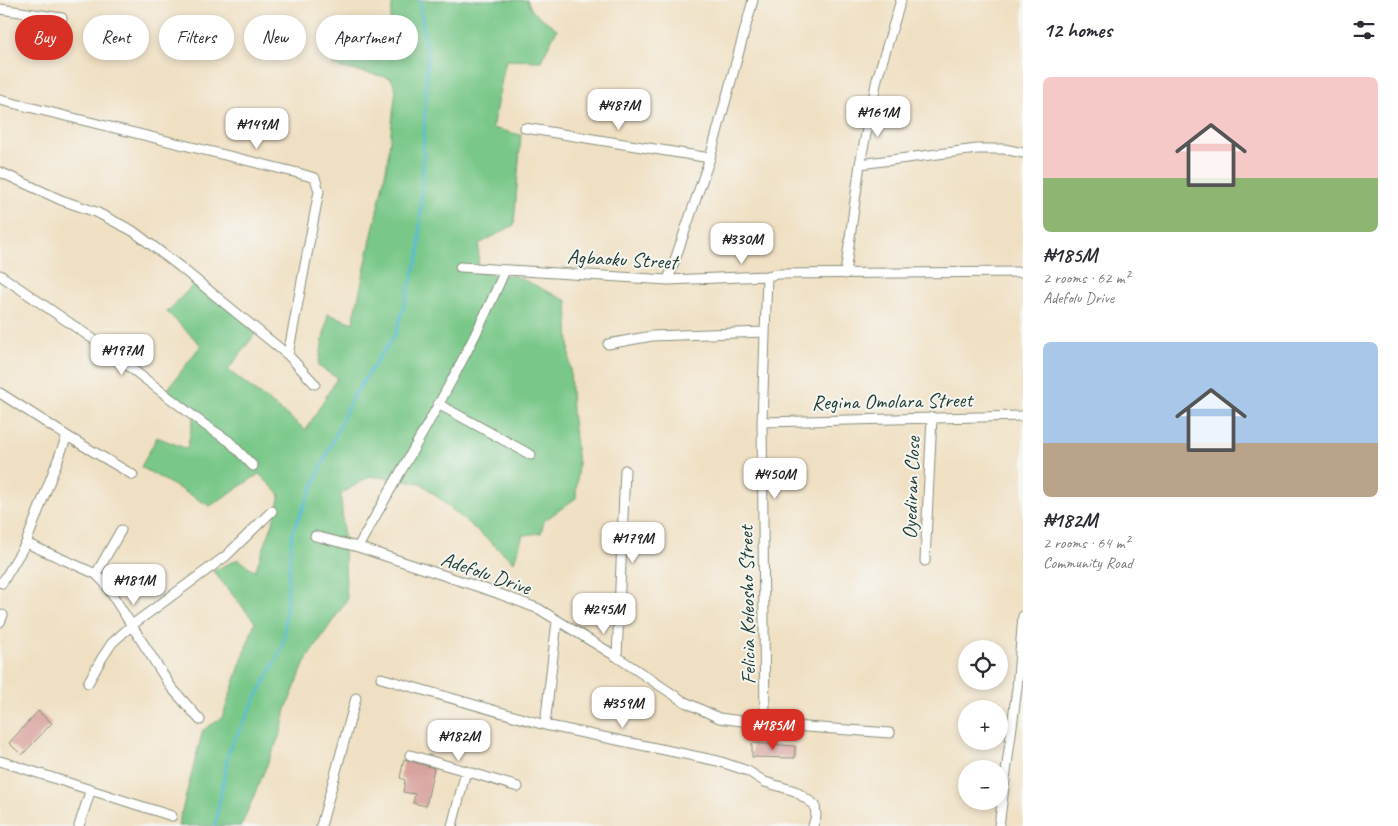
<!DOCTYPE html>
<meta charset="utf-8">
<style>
body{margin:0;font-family:Caveat,sans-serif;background:#f7f7f7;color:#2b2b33;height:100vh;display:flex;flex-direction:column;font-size:19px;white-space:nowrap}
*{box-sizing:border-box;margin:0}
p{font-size:16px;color:#7c7c81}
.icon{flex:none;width:28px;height:28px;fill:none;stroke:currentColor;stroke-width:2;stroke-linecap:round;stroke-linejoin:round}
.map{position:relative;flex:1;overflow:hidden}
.drawer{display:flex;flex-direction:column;background:#fff;width:375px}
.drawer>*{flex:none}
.banner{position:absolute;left:15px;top:15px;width:475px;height:45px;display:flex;gap:10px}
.buttons{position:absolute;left:958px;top:640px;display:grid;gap:10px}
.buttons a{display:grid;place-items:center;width:50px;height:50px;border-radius:50%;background:#fff;box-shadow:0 2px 8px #0003;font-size:25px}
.price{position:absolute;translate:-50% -42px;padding:0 11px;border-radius:10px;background:#fff;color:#222;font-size:16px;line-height:32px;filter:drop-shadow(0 1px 2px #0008)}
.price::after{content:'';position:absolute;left:50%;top:30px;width:15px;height:11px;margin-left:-8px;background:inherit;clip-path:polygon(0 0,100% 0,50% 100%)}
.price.on{background:#d93025;color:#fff}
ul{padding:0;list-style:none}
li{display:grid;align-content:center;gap:10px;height:265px;padding:0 20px}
li span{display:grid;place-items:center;height:155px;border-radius:8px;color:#555}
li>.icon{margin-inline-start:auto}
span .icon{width:90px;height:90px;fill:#fffc;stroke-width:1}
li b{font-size:21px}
h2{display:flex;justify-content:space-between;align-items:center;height:60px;padding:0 20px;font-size:21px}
.tag{padding:0 18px;border-radius:22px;background:#fff;box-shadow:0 2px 8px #0003;font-size:18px;line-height:45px}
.tag.on{background:#d93025;color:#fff}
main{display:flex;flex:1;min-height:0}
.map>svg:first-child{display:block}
</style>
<main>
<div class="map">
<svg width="1023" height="826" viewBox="0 0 1023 826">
<rect width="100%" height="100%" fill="#f6f6f2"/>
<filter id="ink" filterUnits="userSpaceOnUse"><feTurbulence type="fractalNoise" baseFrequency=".02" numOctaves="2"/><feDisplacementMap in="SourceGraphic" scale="10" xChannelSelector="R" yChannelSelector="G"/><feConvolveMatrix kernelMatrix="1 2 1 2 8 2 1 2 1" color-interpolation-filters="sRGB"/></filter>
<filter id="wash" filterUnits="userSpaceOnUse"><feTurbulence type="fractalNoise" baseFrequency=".0096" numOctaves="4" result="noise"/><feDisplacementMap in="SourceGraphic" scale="20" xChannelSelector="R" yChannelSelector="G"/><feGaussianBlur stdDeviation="1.12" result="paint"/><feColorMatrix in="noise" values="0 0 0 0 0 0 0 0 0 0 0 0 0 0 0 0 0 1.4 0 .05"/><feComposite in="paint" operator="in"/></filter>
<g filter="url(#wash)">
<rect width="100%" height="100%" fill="#f0e0c3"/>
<path fill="#79c889" stroke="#4c825e" d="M393,0h134l5,11 25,18 -16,32 -35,-1 -14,68 29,7 -7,90 -35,19 -1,28 38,4 51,25 5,111 6,51 -2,35 -32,23 -3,12 -18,2 -9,27 -93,-79 -51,-7 -29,18 6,106 -41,60 -20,49 -5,23 -40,94h-63l25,-96 19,-12 33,-96 -42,-51 25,-12 17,12 17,-45 8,-31 -21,-21 -49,32 -69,-39 16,-30 30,12 7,-34 -29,-22 36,-48 -34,-33 29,-30 62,48 -30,40 78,60 31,-52 -19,-12 10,-52 25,9 34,-158 9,-76 -5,-11 -58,-12 5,-26 49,2z"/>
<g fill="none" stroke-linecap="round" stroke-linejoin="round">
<path stroke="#5bbcd9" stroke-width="2.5" d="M215,826l14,-76 54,-104 9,-113 60,-135 44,-65 23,-79 8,-193 -7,-61"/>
</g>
<g id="blocks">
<path fill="#d8a29e" d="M38,711l14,12 -30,32 -13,-12z
M752,743l43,3v12l-43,-1z
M404,759l30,9 -8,38 -13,-3 2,-9 -12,-2 2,-12 -5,-2z"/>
</g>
</g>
<g filter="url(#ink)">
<use href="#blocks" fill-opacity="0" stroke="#888e7c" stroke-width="1"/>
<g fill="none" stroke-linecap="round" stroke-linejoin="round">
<defs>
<path id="street" d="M0,9l62,9
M0,100l298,73 17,5 4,13 -31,164
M525,128l185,30
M860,164l117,-15h27l19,4
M0,172l61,28 35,12 37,19 46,35 109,89 27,29
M460,267l208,13 99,-4 10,-2 246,-2
M845,274l15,-110 17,-85 24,-79
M0,275l93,64 112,86 24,16 24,25
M668,280l42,-122 43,-158
M608,344l44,-8 113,-4
M0,393l67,43 66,39
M438,404l93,51
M762,422l261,-6
M315,536l43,11 139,46 42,16 78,48 66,44 36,17 46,6 125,9
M26,543l70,31 8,8 67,105 29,33
M358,547c50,-90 107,-182 147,-277
M925,561l7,-144
M96,574l25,-44
M0,582l2,1 24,-40 41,-107
M0,622l3,-7
M617,657l8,-187
M381,678l164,47 173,36 30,10 17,11 30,9 20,14 1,11 -3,10
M88,683l14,-25 10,-15 20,-18 94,-69 46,-45
M765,724l-3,-302 5,-146
M545,725l12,-104
M410,755l56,16
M0,761l172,55
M79,826l12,-37
M321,826l35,-128
M452,826l14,-55 52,16
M999,826l18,-138 6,-72"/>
</defs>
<use href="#street" stroke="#888e7c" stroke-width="11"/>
<use href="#street" stroke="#fff" stroke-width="9"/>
</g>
</g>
<g text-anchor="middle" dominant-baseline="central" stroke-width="4" stroke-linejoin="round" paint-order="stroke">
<g font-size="21" fill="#1f3d34" stroke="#f6f6f2">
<text transform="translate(622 259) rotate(3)">Agbaoku Street</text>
<text transform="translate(892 401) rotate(-1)">Regina Omolara Street</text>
<text transform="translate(911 488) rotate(-88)">Oyediran Close</text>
<text transform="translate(486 573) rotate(19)">Adefolu Drive</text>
<text transform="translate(747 605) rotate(-91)">Felicia Koleosho Street</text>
</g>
</g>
</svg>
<div class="buttons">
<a><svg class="icon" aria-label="locate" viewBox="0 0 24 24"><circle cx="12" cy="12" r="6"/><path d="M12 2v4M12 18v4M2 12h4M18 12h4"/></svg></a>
<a>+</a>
<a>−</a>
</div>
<b class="price" style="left:619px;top:131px">₦487M</b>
<b class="price" style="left:878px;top:138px">₦161M</b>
<b class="price" style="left:257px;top:150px">₦149M</b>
<b class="price" style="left:742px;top:265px">₦330M</b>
<b class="price" style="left:122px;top:376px">₦197M</b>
<b class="price" style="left:775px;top:500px">₦450M</b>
<b class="price" style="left:633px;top:564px">₦179M</b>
<b class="price" style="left:134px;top:606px">₦181M</b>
<b class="price" style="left:604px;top:635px">₦245M</b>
<b class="price" style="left:623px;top:729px">₦359M</b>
<b class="price on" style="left:773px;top:751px">₦185M</b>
<b class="price" style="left:459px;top:762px">₦182M</b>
<div class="banner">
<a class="tag on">Buy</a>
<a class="tag">Rent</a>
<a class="tag">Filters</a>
<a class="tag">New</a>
<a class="tag">Apartment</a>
</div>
</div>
<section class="drawer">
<h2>12 homes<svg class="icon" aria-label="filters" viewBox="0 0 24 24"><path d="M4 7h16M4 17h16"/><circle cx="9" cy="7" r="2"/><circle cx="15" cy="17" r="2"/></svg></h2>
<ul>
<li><span style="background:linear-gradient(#f6c9c9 65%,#8fb573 0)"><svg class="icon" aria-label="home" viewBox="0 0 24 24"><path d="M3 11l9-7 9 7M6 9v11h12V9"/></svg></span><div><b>₦185M</b><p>2 rooms · 62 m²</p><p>Adefolu Drive</p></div></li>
<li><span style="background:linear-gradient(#a9c7e8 65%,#b9a48a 0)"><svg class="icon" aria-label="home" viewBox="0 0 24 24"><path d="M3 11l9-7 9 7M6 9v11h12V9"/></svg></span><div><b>₦182M</b><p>2 rooms · 64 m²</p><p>Community Road</p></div></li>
</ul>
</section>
</main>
